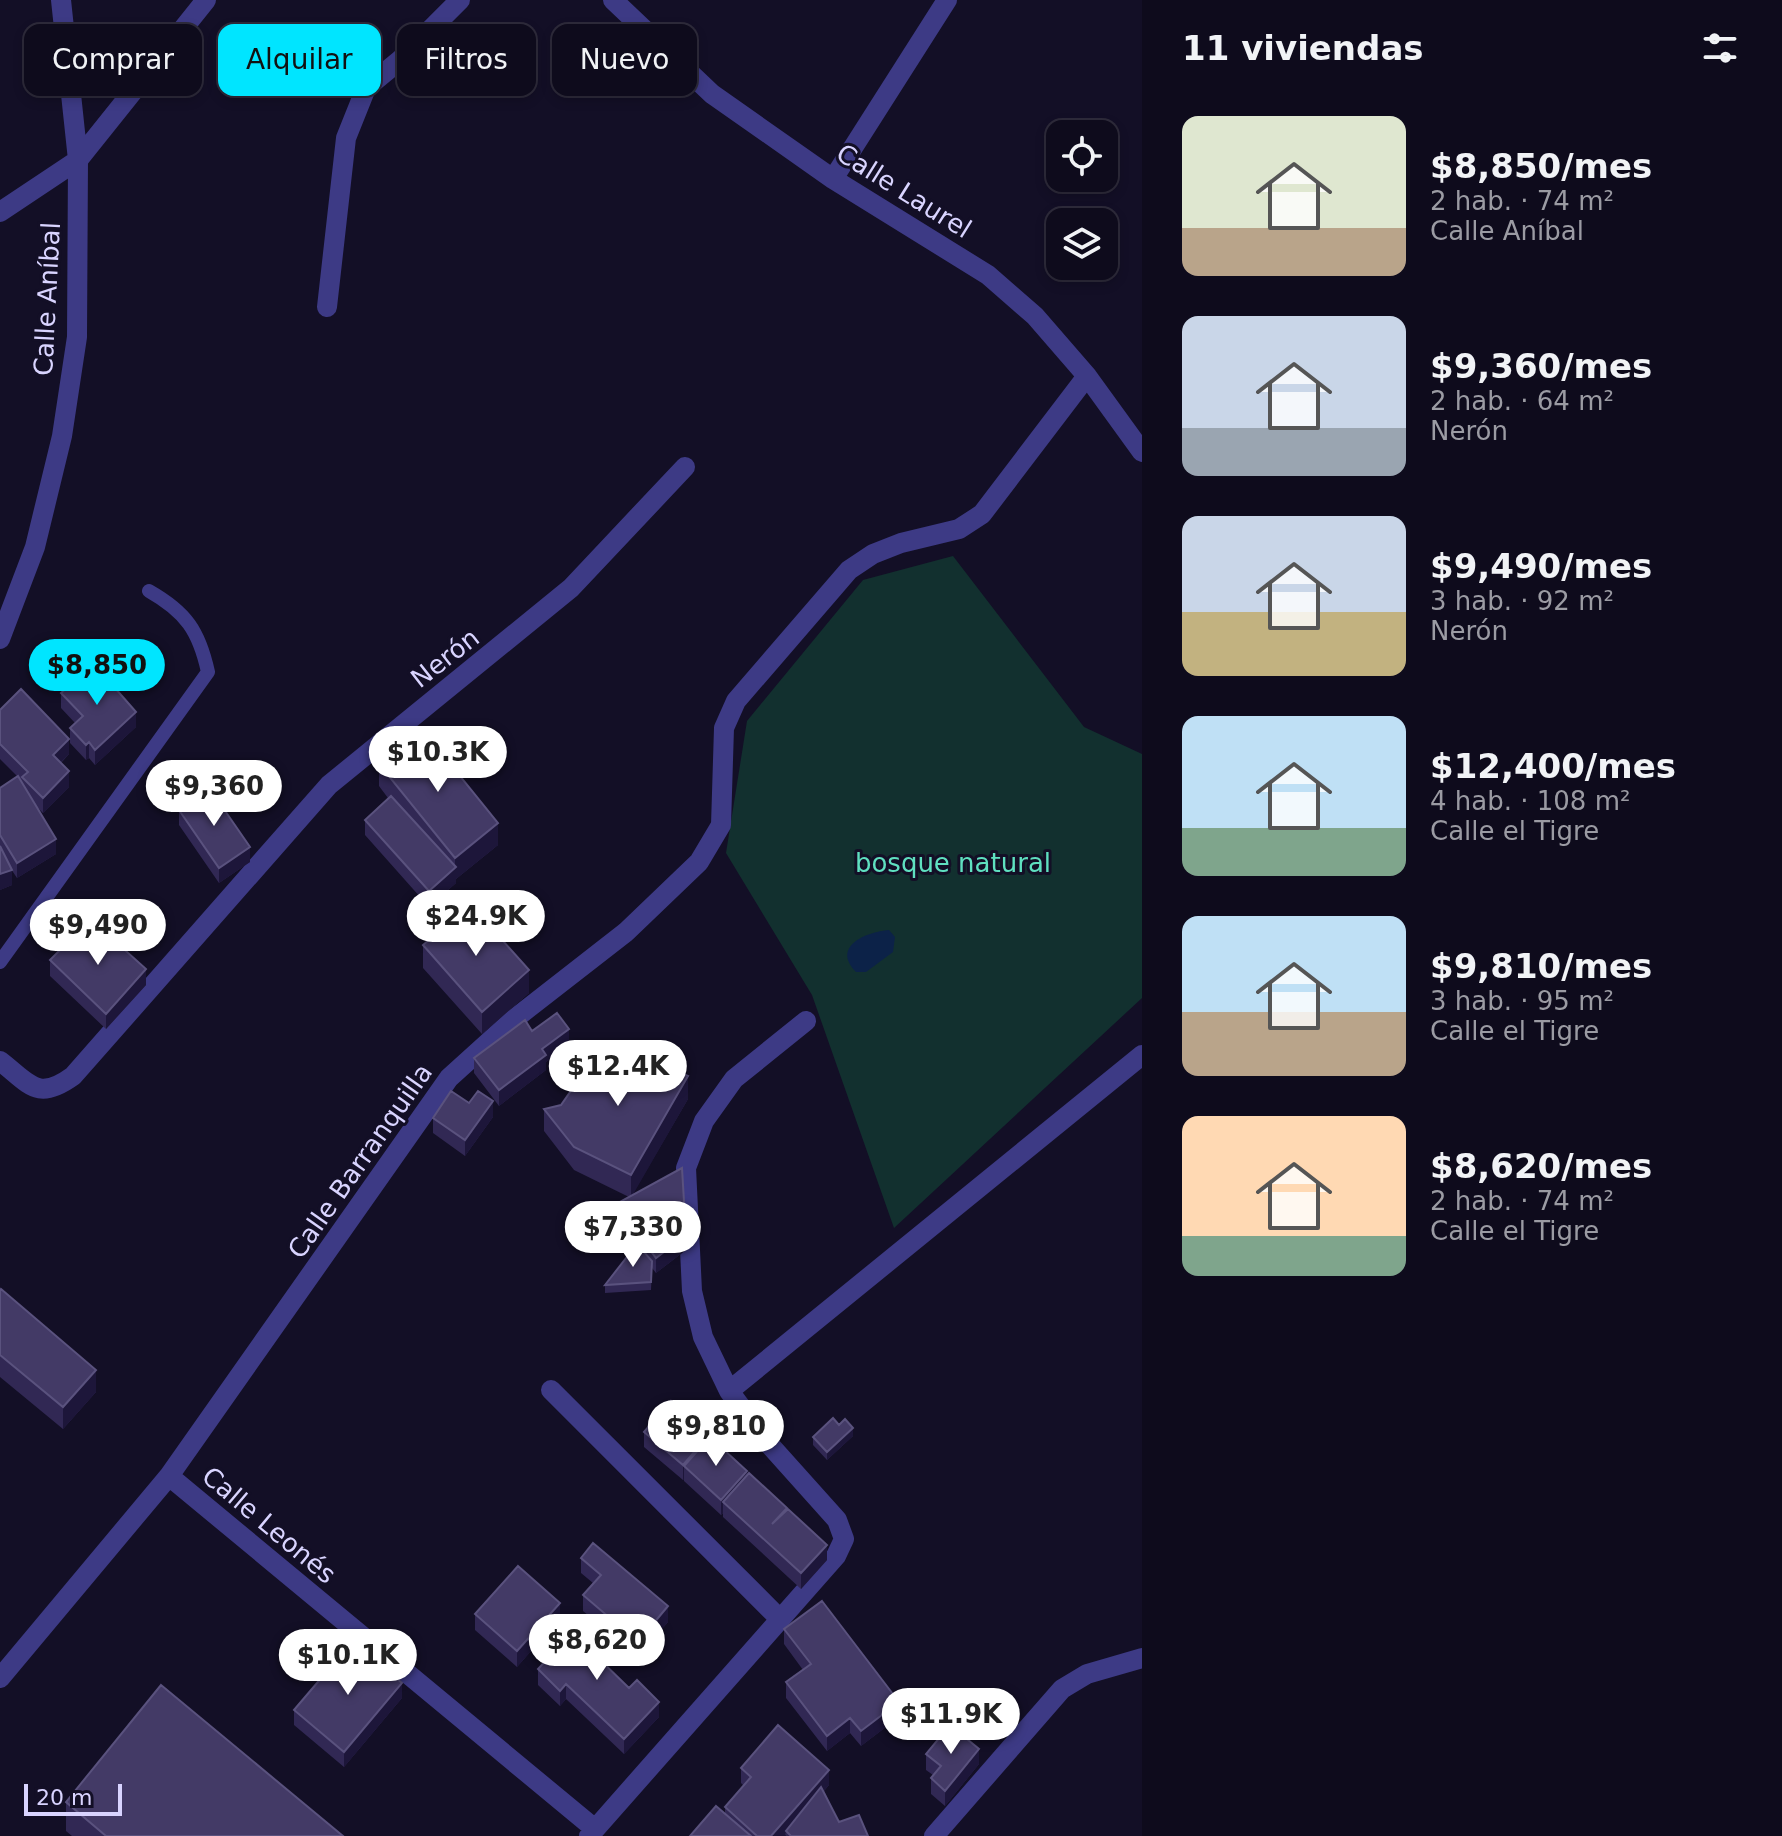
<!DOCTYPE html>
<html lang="es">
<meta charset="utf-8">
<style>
body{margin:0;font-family:"DejaVu Sans",sans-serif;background:#1c1929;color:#f1f3f6;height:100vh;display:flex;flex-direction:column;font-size:30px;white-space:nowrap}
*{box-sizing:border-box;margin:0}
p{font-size:26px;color:#9b9ba3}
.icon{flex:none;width:44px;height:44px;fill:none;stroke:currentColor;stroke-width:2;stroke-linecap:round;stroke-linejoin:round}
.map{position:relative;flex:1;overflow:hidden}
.sheet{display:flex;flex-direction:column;background:#0e0b1c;width:640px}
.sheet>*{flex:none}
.hud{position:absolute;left:24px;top:24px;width:760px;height:72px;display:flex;gap:16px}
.tools{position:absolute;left:1046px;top:120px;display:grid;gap:16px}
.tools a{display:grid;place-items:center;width:72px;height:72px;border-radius:16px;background:#0e0b1c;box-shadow:0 4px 12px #0003,0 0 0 2px #2e2b3b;font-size:40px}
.scale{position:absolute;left:24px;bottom:20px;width:98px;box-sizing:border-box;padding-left:8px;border:4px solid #d9d4ff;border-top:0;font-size:22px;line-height:28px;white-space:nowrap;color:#d9d4ff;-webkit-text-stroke:6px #130f26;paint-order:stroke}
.price{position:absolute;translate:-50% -68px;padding:0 18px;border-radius:28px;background:#fff;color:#222;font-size:26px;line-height:52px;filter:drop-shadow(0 2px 4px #0008)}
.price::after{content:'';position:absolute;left:50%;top:48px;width:24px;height:18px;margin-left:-12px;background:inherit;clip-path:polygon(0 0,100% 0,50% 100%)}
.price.active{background:#00e5ff;color:#111}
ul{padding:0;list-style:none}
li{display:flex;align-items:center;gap:24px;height:200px;padding:0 40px}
li span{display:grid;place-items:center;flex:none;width:224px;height:160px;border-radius:16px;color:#555}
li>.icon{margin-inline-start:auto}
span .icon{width:96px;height:96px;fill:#fffc;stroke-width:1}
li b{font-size:34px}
h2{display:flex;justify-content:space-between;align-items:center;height:96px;padding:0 40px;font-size:34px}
.pill{padding:0 28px;border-radius:16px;background:#0e0b1c;box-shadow:0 4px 12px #0003,0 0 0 2px #2e2b3b;font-size:28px;line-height:72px}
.pill.active{background:#00e5ff;color:#111}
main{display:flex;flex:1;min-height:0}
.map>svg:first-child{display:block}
</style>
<main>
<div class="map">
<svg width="1142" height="1836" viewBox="0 0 1142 1836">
<rect width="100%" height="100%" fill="#130f26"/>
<path fill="#12302f" d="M953,556l131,171 58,27v244l-248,230 -82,-233 -86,-142 21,-132 116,-141z"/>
<path fill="#0c2248" d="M889,930l6,7 -2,15 -27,20h-10c-25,-25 9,-40 33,-42z"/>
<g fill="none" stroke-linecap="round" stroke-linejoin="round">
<path stroke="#3d3a85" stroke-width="14" d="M0,962l208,-290c-9,-41 -22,-60 -59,-81"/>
<path stroke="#3d3a85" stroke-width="20" d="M613,0l99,94 121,85 155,96 47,41 52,60 55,76
M833,179l114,-179
M0,212l78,-52 128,-160
M327,307l19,-169 20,-50 34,-28 60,-60
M0,639l35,-92 27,-111 15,-99 1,-177 -17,-160
M0,1061c30,23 37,41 73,15l256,-291 242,-197 114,-121
M551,1390l228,228
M729,1391l413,-336
M169,1476l426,353
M0,1678l169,-202 280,-398 64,-58 113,-88 73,-70 22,-37 3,-97 12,-27 113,-131 24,-16 28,-11 58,-14 23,-15 105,-138
M589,1836l247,-280 8,-17 -7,-19 -69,-77 -39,-52 -26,-54 -11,-46 -6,-123 18,-47 30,-42 72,-58
M934,1836l128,-147 25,-15 55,-16"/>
</g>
<path fill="#312854" d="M61,693l75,34 -41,38 -6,-7 -3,2 -16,-17v-15l5,-5 -14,-15z
M0,710l69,44 -8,9 8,24 -26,26 -6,-6 19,47 -39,24 -6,-9 1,16 -12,5v-102l18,-11 -18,-18z
M379,764l119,81 -42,34v4l-27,24 -64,-72v-15l23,-22 -9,-12z
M179,810l71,52 -31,21 -40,-58z
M89,932l57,53 -40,44 -56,-53v-16z
M423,945l106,48 -47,41 -59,-66z
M532,1031l37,14 -23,17v8l-47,36 -25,-33v-15z
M688,1099l-56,96 54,55 -30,23 -4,-5 -1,22 -46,3v-8l31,-39 -20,-27v-15l13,-7 -55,-27 -30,-39v-22z
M469,1103l24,14 -28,39 -32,-23v-15z
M0,1291l96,101 -33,37 -63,-52z
M839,1425l14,11 -26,24 -14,-15v-8z
M644,1432l65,7 78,71 40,50 -26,29 -78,-72v-4l-2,2 -37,-34v-2l-1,1 -39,-33z
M581,1558l87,64 -30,35 -55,-46v-16l10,-12 -12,-10z
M475,1614l85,4 -43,49 -42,-37z
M784,1629l115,88 -38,29 -11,-13 -23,18 -41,-53v-16l17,-12 -19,-26z
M602,1655l-3,3 60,59 -35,37 -58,-55 -6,7 -22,-21v-16z
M402,1698l-58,69 -50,-42v-15z
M926,1754l53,10 -34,42 -14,-12v-16l2,-3 -7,-5z
M741,1768l88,17 -5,6 15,31 29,14h-82v-1l-1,1h-95l35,-22v-7l19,-21 -3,-3z
M66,1802l277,34h-271l-6,-5z"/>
<path fill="#1d163a" d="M136,712v15l-41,38v-15z
M69,739v15l-16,16v-15z
M89,742v16l-3,2v-15z
M69,771v16l-26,26v-15z
M498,823v22l-42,34v4l-27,24v-16l26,-23v-10z
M56,839v15l-39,24v-15z
M250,847v15l-31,21v-15z
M12,870v15l-12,5v-16z
M146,969v16l-40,44v-15z
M529,970v23l-47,41v-22z
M569,1029v16l-23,17v8l-47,36v-16l43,-41z
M688,1076v23l-57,99v-23z
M493,1101v16l-28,39v-16z
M686,1235v15l-30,23v-15z
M96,1370v22l-33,37v-22z
M853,1428v8l-26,24v-8z
M709,1435v15l-25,16v13l-1,1v-15z
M747,1471v15l-24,16v11l-2,2v-15z
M827,1545v15l-26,29v-16z
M560,1603v15l-43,49v-16z
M668,1606v16l-30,35v-15z
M602,1639v16l-11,11v-15z
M402,1683v15l-58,69v-15z
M566,1684v15l-6,7v-15z
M659,1702v15l-35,37v-15z
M899,1702v15l-38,29v-15z
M850,1718v15l-23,18v-15z
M979,1749v15l-34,42v-15z
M829,1770v15l-42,48 -1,-2 -1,5h-14z"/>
<path fill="#433a66" stroke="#5a527e" stroke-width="2" d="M94,664l42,48 -41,38 -6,-8 -3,3 -16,-17 13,-12 -22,-23z
M21,689l48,50 -16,16 16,16 -26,27 -21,-21 6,-5 -28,-28v-34z
M422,729l76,94 -43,35 -76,-94z
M18,776l38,63 -39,24 -17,-28v-47z
M210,789l40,58 -31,21 -40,-58z
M391,796l65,71 -27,24 -64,-71z
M0,846l12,24 -12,4z
M470,904l59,66 -47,42 -59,-67z
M96,924l50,45 -40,45 -56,-54 34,-34 5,6z
M557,1013l12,16 -27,20 4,6 -47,35 -25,-32 51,-38 7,11z
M611,1043l77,33 -57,99 -57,-28 -30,-38 17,-4 16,-23 25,-12z
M451,1091l18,12 9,-12 15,10 -28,39 -32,-22z
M682,1168l4,67 -30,23 -40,-54z
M637,1244l15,17 -1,21 -46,3z
M1,1289l95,81 -33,37 -63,-52v-64z
M671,1401l38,34 -26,30 -39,-33z
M833,1418l6,7 6,-6 8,9 -26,24 -14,-15z
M710,1437l37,34 -26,29 -37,-34z
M749,1473l38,35 -15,16 16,-15 39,36 -26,28 -78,-71z
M593,1543l75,63 -30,36 -55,-47 18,-20 -20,-17z
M518,1566l42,37 -43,48 -42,-37z
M822,1601l77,101 -38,29 -11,-13 -23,18 -41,-54 25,-18 -27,-35z
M583,1621l19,18 -11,12 38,37 8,-8 22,22 -35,37 -58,-55 -6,7 -22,-22z
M352,1642l50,41 -58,69 -50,-42z
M161,1685l182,151h-237l-40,-34z
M778,1725l51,45 -58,66h-14l-32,-29 26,-30 -10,-9z
M950,1725l29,24 -34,42 -14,-13 10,-12 -15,-12z
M821,1787l18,35 20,-7 9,21h-77l-5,-5z
M716,1806l35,30h-61z"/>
<g text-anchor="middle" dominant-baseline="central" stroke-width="6" stroke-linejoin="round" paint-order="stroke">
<g font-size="26" fill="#d9d4ff" stroke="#130f26">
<text transform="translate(904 191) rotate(32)">Calle Laurel</text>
<text transform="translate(47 299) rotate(-87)">Calle Aníbal</text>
<text transform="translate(445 658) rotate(-38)">Nerón</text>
<text transform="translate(360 1161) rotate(-55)">Calle Barranquilla</text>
<text transform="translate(269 1525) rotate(40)">Calle Leonés</text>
</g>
<g font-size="26" fill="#5fe0c0" stroke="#130f26">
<text x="953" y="863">bosque natural</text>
</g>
</g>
</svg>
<div class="tools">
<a><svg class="icon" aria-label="locate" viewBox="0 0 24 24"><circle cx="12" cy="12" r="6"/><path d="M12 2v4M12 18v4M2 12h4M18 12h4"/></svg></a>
<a><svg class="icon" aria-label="layers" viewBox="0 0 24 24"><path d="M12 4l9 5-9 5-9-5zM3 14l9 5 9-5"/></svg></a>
</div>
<div class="scale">20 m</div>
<b class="price active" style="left:97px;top:707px">$8,850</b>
<b class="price" style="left:438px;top:794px">$10.3K</b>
<b class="price" style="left:214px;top:828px">$9,360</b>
<b class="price" style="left:476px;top:958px">$24.9K</b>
<b class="price" style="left:98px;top:967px">$9,490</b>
<b class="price" style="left:618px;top:1108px">$12.4K</b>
<b class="price" style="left:633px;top:1269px">$7,330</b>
<b class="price" style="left:716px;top:1468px">$9,810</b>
<b class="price" style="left:597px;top:1682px">$8,620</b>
<b class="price" style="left:348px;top:1697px">$10.1K</b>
<b class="price" style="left:951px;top:1756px">$11.9K</b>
<div class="hud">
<a class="pill">Comprar</a>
<a class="pill active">Alquilar</a>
<a class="pill">Filtros</a>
<a class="pill">Nuevo</a>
</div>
</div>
<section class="sheet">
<h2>11 viviendas<svg class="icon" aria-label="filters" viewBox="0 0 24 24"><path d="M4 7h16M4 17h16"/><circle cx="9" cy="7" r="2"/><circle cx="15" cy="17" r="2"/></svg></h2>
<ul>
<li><span style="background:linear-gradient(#dfe7d0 70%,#b9a48a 0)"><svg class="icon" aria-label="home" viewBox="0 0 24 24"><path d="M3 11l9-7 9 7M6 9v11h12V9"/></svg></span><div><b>$8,850/mes</b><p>2 hab. · 74 m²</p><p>Calle Aníbal</p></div></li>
<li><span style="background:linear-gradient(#c9d6e8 70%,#9aa5b1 0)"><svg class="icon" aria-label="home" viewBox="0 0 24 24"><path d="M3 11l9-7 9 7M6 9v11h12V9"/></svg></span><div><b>$9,360/mes</b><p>2 hab. · 64 m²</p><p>Nerón</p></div></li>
<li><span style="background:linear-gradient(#c9d6e8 60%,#c2b280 0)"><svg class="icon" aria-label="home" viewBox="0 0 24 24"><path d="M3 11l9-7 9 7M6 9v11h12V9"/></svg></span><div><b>$9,490/mes</b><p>3 hab. · 92 m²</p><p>Nerón</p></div></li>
<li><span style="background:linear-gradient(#bfe0f5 70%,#7fa58c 0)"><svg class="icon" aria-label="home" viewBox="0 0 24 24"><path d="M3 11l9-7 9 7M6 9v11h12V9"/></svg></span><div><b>$12,400/mes</b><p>4 hab. · 108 m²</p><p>Calle el Tigre</p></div></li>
<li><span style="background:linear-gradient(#bfe0f5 60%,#b9a48a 0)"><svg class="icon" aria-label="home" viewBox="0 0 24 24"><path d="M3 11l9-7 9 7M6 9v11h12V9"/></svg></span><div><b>$9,810/mes</b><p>3 hab. · 95 m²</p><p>Calle el Tigre</p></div></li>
<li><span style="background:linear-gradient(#ffd9b3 75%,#7fa58c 0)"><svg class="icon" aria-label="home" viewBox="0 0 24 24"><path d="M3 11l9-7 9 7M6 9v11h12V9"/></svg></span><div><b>$8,620/mes</b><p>2 hab. · 74 m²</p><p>Calle el Tigre</p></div></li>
</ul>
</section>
</main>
